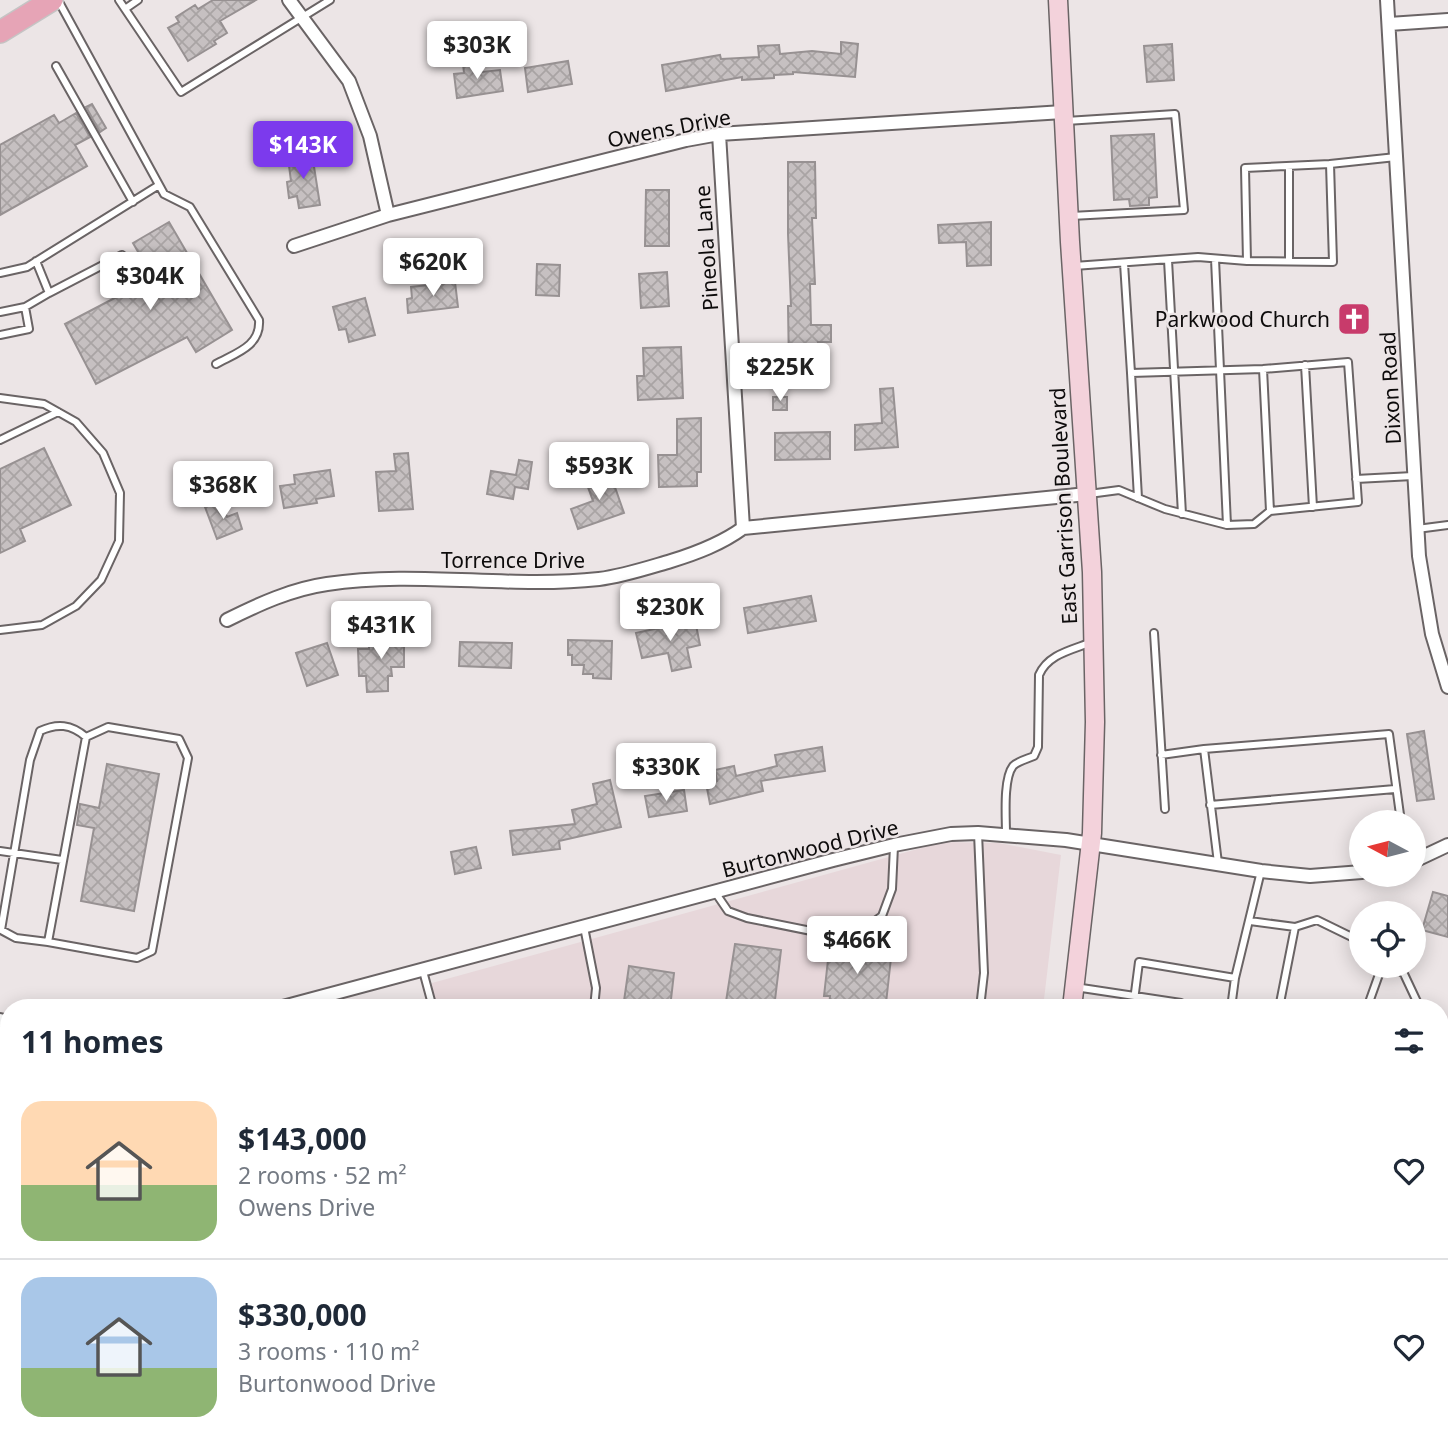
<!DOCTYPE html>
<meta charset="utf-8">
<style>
body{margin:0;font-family:"Noto Sans",sans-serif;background:#f2f2f3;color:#1f2937;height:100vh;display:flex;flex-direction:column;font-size:26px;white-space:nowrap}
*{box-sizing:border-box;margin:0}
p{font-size:23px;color:#747a83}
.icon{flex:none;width:38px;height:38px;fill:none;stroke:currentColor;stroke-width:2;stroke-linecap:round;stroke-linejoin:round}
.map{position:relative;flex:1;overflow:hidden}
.drawer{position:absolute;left:0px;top:999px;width:1449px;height:450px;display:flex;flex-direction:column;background:#fff;border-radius:28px 28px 0 0;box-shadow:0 4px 18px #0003}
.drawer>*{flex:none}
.needle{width:46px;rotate:277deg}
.tools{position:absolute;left:1349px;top:810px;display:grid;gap:14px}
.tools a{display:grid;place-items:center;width:77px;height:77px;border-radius:50%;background:#fff;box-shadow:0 4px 18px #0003;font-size:35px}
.price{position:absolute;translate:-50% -60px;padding:0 16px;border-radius:7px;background:#fff;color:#222;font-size:23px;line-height:46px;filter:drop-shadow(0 2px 4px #0008)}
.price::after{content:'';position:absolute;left:50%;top:42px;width:21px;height:16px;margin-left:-10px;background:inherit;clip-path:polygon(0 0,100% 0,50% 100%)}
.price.active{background:#7c3aed;color:#fff}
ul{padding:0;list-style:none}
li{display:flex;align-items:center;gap:21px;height:175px;padding:0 21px}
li+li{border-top:2px solid #e0e1e3}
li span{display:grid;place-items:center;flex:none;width:196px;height:140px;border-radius:21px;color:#555}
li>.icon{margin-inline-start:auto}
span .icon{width:84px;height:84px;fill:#fffc;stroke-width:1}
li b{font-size:30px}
h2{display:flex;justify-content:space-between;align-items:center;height:84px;padding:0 21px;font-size:30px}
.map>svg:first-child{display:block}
</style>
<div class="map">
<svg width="1448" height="1448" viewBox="0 0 1448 1448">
<defs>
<pattern id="building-cross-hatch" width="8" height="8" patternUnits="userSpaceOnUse" patternTransform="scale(1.75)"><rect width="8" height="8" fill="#c6c0c1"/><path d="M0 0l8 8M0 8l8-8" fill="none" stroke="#a9a4a4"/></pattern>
</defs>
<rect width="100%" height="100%" fill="#ece5e6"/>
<path fill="#e7d7da" d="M943,842l56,1 62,12 -18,153h-614l3,-25z
M386,1440h607l-1,8h-607z"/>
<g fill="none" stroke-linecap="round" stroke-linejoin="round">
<path stroke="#c66b82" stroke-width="4.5" d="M331,1448v-8"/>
</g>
<path fill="url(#building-cross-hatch)" stroke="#979192" stroke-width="2" d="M213,0h43l-36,21 7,12 -13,8 2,3 -28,17 -20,-33 11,-6 -3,-5 19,-12 3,4z
M841,42l17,2 -3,33 -62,-5v2l-19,1v3l-32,2v-3l-76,14 -4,-26 58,-10 1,4 38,-2 -1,-11 21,-1 1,9 32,-3 29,3z
M1172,44l2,36 -27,2 -3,-36z
M480,61l2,11 18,-2 3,21 -46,7 -3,-24 10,-1 -1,-9z
M568,61l4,23 -44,8 -3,-24z
M92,104l14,24 -6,4 -14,-25z
M76,113l14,24 -15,8 12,21 -87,49v-70l54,-30 5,8z
M1154,134l3,63 -8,1v7l-19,1 -1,-7 -15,1 -3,-64z
M312,154l8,51 -21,3 -2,-12 -8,2 -2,-16 4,-1 -3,-23z
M788,162h27l1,56h-4l3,66h-5l1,41h20v17h-13l1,27h-30l-1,-63h3l-3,-72z
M646,190h23v56h-24z
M169,222l63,108 -36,22 -9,-15 -91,47 -31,-60 88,-46 -20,-35z
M991,222v43l-24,1 -1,-24 -27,1 -1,-18z
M537,264l23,1 -1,31 -23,-1z
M667,272l2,34 -28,2 -2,-34z
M455,282l3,25 -50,6 -1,-14 5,-1 -1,-11z
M365,298l10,37 -26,7 -3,-13 -7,1 -6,-23z
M681,347l2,51 -45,2 -1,-24h7l-1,-28z
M893,388l5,59 -43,3v-25l27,-2 -2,-34z
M773,397h14v13h-14z
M701,418v54h-4v14l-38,1 -1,-32h19v-36z
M830,432v27l-55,1v-27z
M44,448l27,57 -51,24 5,12 -25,12v-84z
M408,453l5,56 -34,2 -3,-39 20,-1 -2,-17z
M519,460l13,2 -4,27 -13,-2 -2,12 -26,-5 4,-23 25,4z
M330,470l4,26 -18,3 1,4 -33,5 -4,-22 15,-2 -1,-9z
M609,470l15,43 -46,16 -7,-20 22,-8 -8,-22z
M220,501l7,16 10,-4 5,16 -25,10 -12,-32z
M811,596l5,25 -68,12 -4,-25z
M695,620l5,25 -13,3 4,19 -19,4 -4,-18 -26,5 -6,-25z
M369,637h35v30h-13l1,9h-4v15l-21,1 -1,-16h-7l-1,-27h11z
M568,640l44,1 -1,38 -18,-1v-4h-10l1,-9h-12v-10h-4z
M460,642l52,1 -1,25 -52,-2z
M327,643l11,32 -31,11 -11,-33z
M1424,731l10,68 -17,2 -10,-67z
M822,747l3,24 -64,10 2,10 -53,13 -4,-21 11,-2 -2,-11 19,-4 2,10 41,-10 -2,-11z
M107,764l52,10 -25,137 -53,-10 13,-73 -17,-3 3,-21 19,4z
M610,780l11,47 -62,14 1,8 -47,6 -3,-24 65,-7 -3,-14 25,-6 -4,-20z
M684,790l3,21 -38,6 -4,-21z
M476,847l5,21 -26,6 -4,-22z
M1433,892l15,4v41l-26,-7z
M830,942l62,7 -6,54h-9v5h-48l1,-12h-6z
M735,944l46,6 -7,58h-49z
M629,966l45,7 -4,35h-47z"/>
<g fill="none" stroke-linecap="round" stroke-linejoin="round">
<defs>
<path id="lane" d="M58,0l106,194 26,13 69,113c2,26 -23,33 -43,44
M119,0l6,9
M138,0l-13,9 56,83 149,-92
M56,66l77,136
M1066,121l109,-7 9,96 -113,6
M1330,164l66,-7
M1289,166v95
M1215,259l12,266
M1168,260l14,254
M36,261l13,32 73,-38
M1124,263l7,110
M1074,266l124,-9 49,4 86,1 -3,-98 -85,4 2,93
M0,273l27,-6 132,-82
M0,312l25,-5 24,-14
M0,335l29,-6 -4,-22
M1305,365l8,142
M1263,369l7,142
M0,398l44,6 32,18 27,31 17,40 -1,48 -18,39 -25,26 -34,19 -42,5
M0,440l58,-28
M1356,479l57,-3
M1089,494l30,-4 46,19 62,16 27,-1 16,-13 88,-9 -10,-140 -85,7 -132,4 7,125
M1417,529l31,-4
M1154,633l11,176
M108,727l71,12 9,19 -36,193 -15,7 -89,-16 38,-205z
M1161,755l43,-6
M1210,805l185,-16
M978,833l6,140 -4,35
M1006,834c0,-17 -3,-55 7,-68 5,-5 14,-7 21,-10l4,-9 1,-72c9,-21 33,-25 53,-33
M0,851l62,9
M1218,863l-14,-114 185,-15 12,88
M715,892l13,19 19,7 94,19 20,-6 21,-15 10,-27 2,-43
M1250,921l45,6 22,-7 45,22
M584,927l12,61 -2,20
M48,942l-32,-4 -15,-8 29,-170 10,-29c17,-8 31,-7 46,6
M1394,966l10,8 16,34
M423,971l10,37
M1075,987l106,16
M1202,1007l6,1
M1133,1008l6,-46 96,16 26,-107
M1231,1008l4,-30
M1279,1008l16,-81
M1367,1008l15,-42
M0,1160h9
M481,1440l57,8
M447,1448v-8
M894,1448v-8
M929,1448v-8
M968,1448l1,-8
M1070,1448l1,-8
M1387,1448l1,-8"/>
<path id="street" d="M289,0l60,81 21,55 18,79
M1387,0l32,556 13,78 16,53
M1389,24l59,-4
M719,134l24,394
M294,246l94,-31 298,-75 33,-6 344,-22
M227,620c32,-16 65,-31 100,-36 90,-14 181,5 272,-5 24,-3 48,-11 72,-18 26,-8 50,-17 72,-33l344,-34
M1414,861l34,-16
M279,1008l554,-148 61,-15 57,-11 27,-1 88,7 195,31 49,5 52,-4
M0,1020l9,2"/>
<path id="secondary" d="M1058,0l12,242 22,330 3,150 -3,111 -20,175
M1022,1448l1,-8"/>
<path id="primary" d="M0,32l52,-32"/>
</defs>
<use href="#lane" stroke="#6a6465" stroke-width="10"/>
<use href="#street" stroke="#6a6465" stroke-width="16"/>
<use href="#secondary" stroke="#6a6465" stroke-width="21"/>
<use href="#primary" stroke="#c5c4c4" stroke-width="24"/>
<use href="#lane" stroke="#fff" stroke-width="6"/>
<use href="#street" stroke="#fff" stroke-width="12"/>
<use href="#secondary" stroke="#f3d2db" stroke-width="18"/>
<use href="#primary" stroke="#e6a4b6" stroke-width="21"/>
</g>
<defs>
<symbol id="church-square" viewBox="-11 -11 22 22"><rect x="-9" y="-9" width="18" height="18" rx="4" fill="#c83b6b" stroke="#ece5e6"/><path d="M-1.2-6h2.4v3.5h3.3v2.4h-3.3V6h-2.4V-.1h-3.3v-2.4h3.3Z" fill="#fff"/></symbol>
</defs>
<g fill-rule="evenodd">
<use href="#church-square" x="1335" y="300" width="38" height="38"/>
</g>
<g text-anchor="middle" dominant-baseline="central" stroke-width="5" stroke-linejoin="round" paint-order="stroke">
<g font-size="21" fill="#0d0b0b" stroke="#ece5e6">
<text transform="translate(669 128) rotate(-11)">Owens Drive</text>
<text transform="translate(706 248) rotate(-94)">Pineola Lane</text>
<text transform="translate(1390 388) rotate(-93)">Dixon Road</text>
<text transform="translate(1063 506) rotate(-93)">East Garrison Boulevard</text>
<text x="513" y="560">Torrence Drive</text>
<text transform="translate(810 848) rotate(-14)">Burtonwood Drive</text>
</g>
<g font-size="21" fill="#0d0b0b" stroke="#ece5e6" text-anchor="end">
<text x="1330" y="319">Parkwood Church</text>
</g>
</g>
</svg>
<div class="tools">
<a><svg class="needle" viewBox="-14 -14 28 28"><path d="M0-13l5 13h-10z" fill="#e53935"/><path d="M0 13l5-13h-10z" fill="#747a83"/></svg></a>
<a><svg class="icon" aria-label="locate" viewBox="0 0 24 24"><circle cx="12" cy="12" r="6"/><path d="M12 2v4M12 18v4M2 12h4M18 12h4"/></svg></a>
</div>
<b class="price" style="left:477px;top:81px">$303K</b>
<b class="price active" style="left:303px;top:181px">$143K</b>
<b class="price" style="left:433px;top:298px">$620K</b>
<b class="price" style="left:150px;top:312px">$304K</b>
<b class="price" style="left:780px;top:403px">$225K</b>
<b class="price" style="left:599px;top:502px">$593K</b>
<b class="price" style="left:223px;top:521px">$368K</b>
<b class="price" style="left:670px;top:643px">$230K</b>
<b class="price" style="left:381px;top:661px">$431K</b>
<b class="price" style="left:666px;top:803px">$330K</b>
<b class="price" style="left:857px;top:976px">$466K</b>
<section class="drawer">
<h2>11 homes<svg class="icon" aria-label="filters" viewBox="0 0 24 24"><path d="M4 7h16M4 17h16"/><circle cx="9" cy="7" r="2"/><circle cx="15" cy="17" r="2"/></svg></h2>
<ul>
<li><span style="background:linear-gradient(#ffd9b3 60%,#8fb573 0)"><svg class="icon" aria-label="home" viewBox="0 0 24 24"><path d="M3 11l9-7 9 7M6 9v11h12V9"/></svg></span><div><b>$143,000</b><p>2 rooms · 52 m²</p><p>Owens Drive</p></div><svg class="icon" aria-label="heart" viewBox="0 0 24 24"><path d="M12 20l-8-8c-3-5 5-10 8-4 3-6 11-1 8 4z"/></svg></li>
<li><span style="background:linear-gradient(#a9c7e8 65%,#8fb573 0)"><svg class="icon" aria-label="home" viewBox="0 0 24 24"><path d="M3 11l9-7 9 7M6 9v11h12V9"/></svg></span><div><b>$330,000</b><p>3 rooms · 110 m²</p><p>Burtonwood Drive</p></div><svg class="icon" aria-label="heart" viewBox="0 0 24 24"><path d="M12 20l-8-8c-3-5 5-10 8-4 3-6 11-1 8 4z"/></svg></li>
</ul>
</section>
</div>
